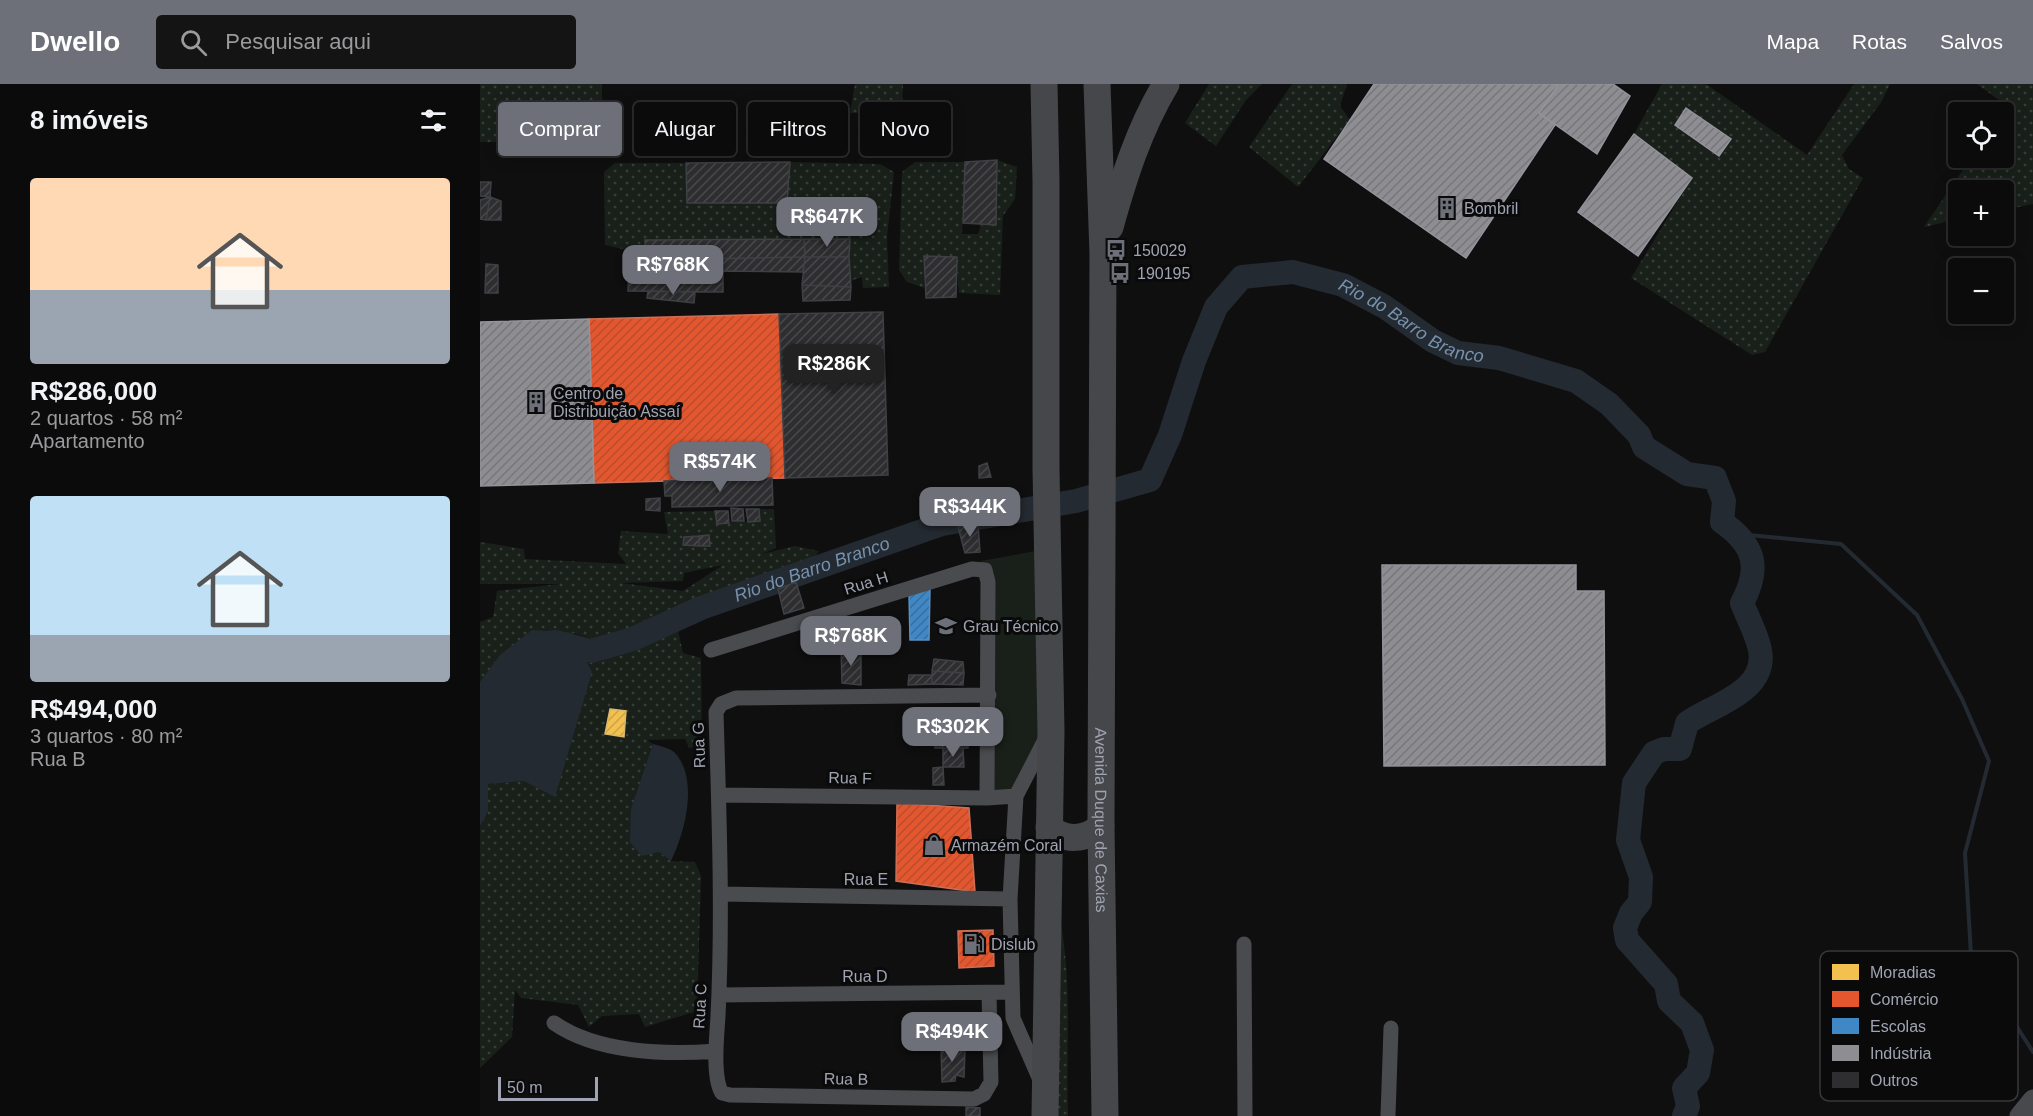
<!DOCTYPE html>
<html lang="pt">
<meta charset="utf-8">
<style>
body{margin:0;font-family:Arial,sans-serif;background:#141415;color:#f1f3f6;height:100vh;display:flex;flex-direction:column;font-size:22px;white-space:nowrap}
*{box-sizing:border-box;margin:0}
p{font-size:20px;color:#9a9b9d}
.icon{flex:none;width:33px;height:33px;fill:none;stroke:currentColor;stroke-width:2;stroke-linecap:round;stroke-linejoin:round}
.map{position:relative;flex:1;overflow:hidden}
.side{display:flex;flex-direction:column;background:#0b0b0c;width:480px}
.side>*{flex:none}
.guide{position:absolute;left:18px;top:18px;width:570px;height:54px;display:flex;gap:12px}
.buttons{position:absolute;left:1468px;top:18px;display:grid;gap:12px}
.buttons a{display:grid;place-items:center;width:66px;height:66px;border-radius:6px;background:#0b0b0c;box-shadow:0 3px 15px #0003,0 0 0 2px #2b2b2d;font-size:30px}
.scale{position:absolute;left:18px;bottom:15px;width:100px;box-sizing:border-box;padding-left:6px;border:3px solid #a0a4b2;border-top:0;font-size:16px;line-height:21px;white-space:nowrap;color:#a0a4b2;-webkit-text-stroke:4px #0a0a0b;paint-order:stroke}
.price{position:absolute;translate:-50% -51px;padding:0 14px;border-radius:12px;background:#6d7079;color:#fff;font-size:20px;line-height:39px;filter:drop-shadow(0 2px 3px #0008)}
.price::after{content:'';position:absolute;left:50%;top:36px;width:18px;height:14px;margin-left:-9px;background:inherit;clip-path:polygon(0 0,100% 0,50% 100%)}
.price.active{background:#222;color:#fff}
ul{padding:0;list-style:none}
li{display:grid;align-content:center;gap:12px;height:318px;padding:0 30px}
li span{display:grid;place-items:center;height:186px;border-radius:6px;color:#555}
li>.icon{margin-inline-start:auto}
span .icon{width:108px;height:108px;fill:#fffc;stroke-width:1}
li b{font-size:26px}
h2{display:flex;justify-content:space-between;align-items:center;height:72px;padding:0 30px;font-size:26px}
.tag{padding:0 21px;border-radius:6px;background:#0b0b0c;box-shadow:0 3px 15px #0003,0 0 0 2px #2b2b2d;font-size:21px;line-height:54px}
.tag.active{background:#6d7079;color:#fff}
header{display:flex;align-items:center;gap:36px;box-sizing:border-box;height:84px;padding:0 30px;background:#6d7079;color:#fff}
header strong{font-size:28px}
nav{display:flex;gap:33px;margin-inline-start:auto;font-size:21px}
.search{width:420px;height:54px;background:#141415;display:flex;align-items:center;gap:15px;box-sizing:border-box;padding:0 21px;border-radius:6px;color:#9a9b9d;font-size:22px}
main{display:flex;flex:1;min-height:0}
.map>svg:first-child{display:block}
</style>
<header>
<strong>Dwello</strong>
<div class="search"><svg class="icon" aria-label="search" viewBox="0 0 24 24"><circle cx="10" cy="10" r="6"/><path d="M15 15l6 6"/></svg>Pesquisar aqui</div>
<nav><a>Mapa</a><a>Rotas</a><a>Salvos</a></nav>
</header>
<main>
<section class="side">
<h2>8 imóveis<svg class="icon" aria-label="filters" viewBox="0 0 24 24"><path d="M4 7h16M4 17h16"/><circle cx="9" cy="7" r="2"/><circle cx="15" cy="17" r="2"/></svg></h2>
<ul>
<li><span style="background:linear-gradient(#ffd9b3 60%,#9aa5b1 0)"><svg class="icon" aria-label="home" viewBox="0 0 24 24"><path d="M3 11l9-7 9 7M6 9v11h12V9"/></svg></span><div><b>R$286,000</b><p>2 quartos · 58 m²</p><p>Apartamento</p></div></li>
<li><span style="background:linear-gradient(#bfe0f5 75%,#9aa5b1 0)"><svg class="icon" aria-label="home" viewBox="0 0 24 24"><path d="M3 11l9-7 9 7M6 9v11h12V9"/></svg></span><div><b>R$494,000</b><p>3 quartos · 80 m²</p><p>Rua B</p></div></li>
</ul>
</section>
<div class="map">
<svg width="1553" height="1032" viewBox="0 0 1553 1032">
<defs>
<pattern id="grass-dots" width="8" height="8" patternUnits="userSpaceOnUse" patternTransform="scale(1.5)"><rect width="8" height="8" fill="#19201a"/><path d="M2 2h.1M6 6h.1" fill="none" stroke="#373d39" stroke-width="1.8" stroke-linecap="round"/></pattern>
<pattern id="homes-hatch" width="6" height="6" patternUnits="userSpaceOnUse" patternTransform="scale(1.5)"><rect width="6" height="6" fill="#f2c14e"/><path d="M-1 1l2-2M0 6l6-6M5 7l2-2" fill="none" stroke="#cba449"/></pattern>
<pattern id="shops-hatch" width="6" height="6" patternUnits="userSpaceOnUse" patternTransform="scale(1.5)"><rect width="6" height="6" fill="#e4572e"/><path d="M-1 1l2-2M0 6l6-6M5 7l2-2" fill="none" stroke="#b74e30"/></pattern>
<pattern id="schools-hatch" width="6" height="6" patternUnits="userSpaceOnUse" patternTransform="scale(1.5)"><rect width="6" height="6" fill="#3f88c5"/><path d="M-1 1l2-2M0 6l6-6M5 7l2-2" fill="none" stroke="#3a6e9a"/></pattern>
<pattern id="industry-hatch" width="6" height="6" patternUnits="userSpaceOnUse" patternTransform="scale(1.5)"><rect width="6" height="6" fill="#8d8d92"/><path d="M-1 1l2-2M0 6l6-6M5 7l2-2" fill="none" stroke="#76767b"/></pattern>
<pattern id="building-hatch" width="6" height="6" patternUnits="userSpaceOnUse" patternTransform="scale(1.5)"><rect width="6" height="6" fill="#2e2e30"/><path d="M-1 1l2-2M0 6l6-6M5 7l2-2" fill="none" stroke="#49494c"/></pattern>
</defs>
<rect width="100%" height="100%" fill="#0f0f10"/>
<path fill="url(#grass-dots)" fill-rule="evenodd" d="M0,0h122v58h-122z
M375,0h48l-2,47 -18,-3 -1,-16 -32,1z
M729,0h53l-16,16 -30,46 -31,-23z
M812,0h55l-7,22 10,14 -52,67 -49,-40z
M1182,0h44l101,71 47,-71h36l-8,17 -40,54 7,14 14,9 -98,174 -13,3 -121,-77 61,-100 -58,-44z
M1497,0h56v120l-29,6v-20h-45v29l-35,8 47,-69h33v-46h-3l5,-7z
M517,76l20,7 -2,32 -12,17 -3,79 -41,-2 -3,-36h-32v31l-17,-6 -8,-12 3,-98 13,-10h50l-3,72h16l3,-9h15z
M310,78l90,2 14,8 -7,65 2,50 -26,1 -1,-11 -12,4v-42l-205,1v14l-40,-9 -1,-73 11,-9h71l1,40h100z
M279,425h15l2,39 -14,6 33,-8 24,5 -9,13 -213,76 -25,-7 -92,51v-62l13,-5 4,-26 63,-7h-80v-42l44,7 1,10 101,5 -8,-11 3,-22 47,3 -4,-22 51,-1 2,12 43,-2zM243,481l-40,26 -62,-8 62,-2 1,-8z
M197,542l6,27 18,5 1,87 -13,3 -4,-9 -38,1 6,4 -6,20 12,88 12,9 24,1 6,14 -4,135 -52,16 -6,-13 -37,2 -13,11 -11,-22 -57,-7 -6,-8 -3,47 -32,31v-242l8,-14v-28l36,-3 67,-109 -9,-23 9,2z
M581,840c11,64 5,128 7,192h-19z"/>
<path fill="#19201a" d="M561,466v183l-26,63 -35,1 1,-236z"/>
<path fill="#242a31" d="M52,546l40,3 20,39 -37,125 -31,-16 -36,3v28l-8,14v-144l20,-27z
M173,660c7,2 17,4 22,9 24,26 10,80 -4,108l-12,-9 -17,4 -12,-14 1,-33z"/>
<path fill="url(#homes-hatch)" stroke="#d9b86c" stroke-width="1.5" d="M130,625l16,2 -2,26 -19,-3z"/>
<path fill="url(#shops-hatch)" stroke="#d06e56" stroke-width="1.5" d="M299,230l6,164 -191,5 -5,-164z
M417,719l72,5 6,84 -79,-11z
M513,846l1,36 -35,2 -1,-37z"/>
<path fill="url(#schools-hatch)" stroke="#5c90bf" stroke-width="1.5" d="M450,504l-1,52h-19l-1,-45z"/>
<path fill="url(#industry-hatch)" stroke="#93949c" stroke-width="1.5" d="M894,0h185l-20,29 16,12 -89,133 -142,-99z
M1079,0h54l17,12 -33,58 -58,-41z
M1206,24l45,31 -12,17 -44,-31z
M1154,50l58,44 -54,78 -60,-44z
M109,235l5,164 -114,3v-164z
M902,481h194v26h28l1,174 -221,1z"/>
<g fill="none" stroke-linecap="round" stroke-linejoin="round">
<path stroke="#242a31" stroke-width="4" d="M1259,450l102,10 76,71 45,84 27,62 -24,92 6,102 62,97"/>
<path stroke="#242a31" stroke-width="24" id="s1" d="M69,559l7,-1 35,9 42,-12 68,-31 241,-84 134,-23 74,-21 20,-45 24,-74 22,-54 26,-30 51,-5 50,13 42,22 48,34 25,12 41,5 77,23 33,23 30,31 5,12 43,27 28,4 9,23 -2,21c33,23 39,46 20,81 6,15 15,32 18,47 8,42 -48,55 -73,73l-7,26h-16l-10,4 -20,30 -6,57 13,37 -1,25 -9,11 -6,15 2,12 39,44 3,17 23,22 10,27 -4,23 -14,15 4,18 -4,10"/>
</g>
<path fill="url(#building-hatch)" stroke="#3e4044" stroke-width="1.5" d="M517,76l-1,65 -33,-2 2,-61z
M310,78l-3,41h-100l-1,-40z
M0,98h11l-1,15 -10,-1z
M10,113l11,4v19h-15z
M10,113l-4,23 -6,-1v-19z
M324,155h46l-1,18h-44z
M324,155l1,18 -148,3v-8l-12,2v-14z
M150,166l15,4 -1,16 -15,-5z
M177,168v8l148,-3 -2,15 -159,-2 1,-16z
M444,172l33,1 -1,40 -30,1z
M325,173h44l2,30 -49,-2z
M6,180l12,1v28h-13z
M149,181l15,5 79,1v21l-95,-1z
M322,201l49,2 -1,13 -47,1z
M168,207l47,1 -1,11 -47,-5z
M403,228l5,163 -103,3 -6,-164z
M507,379l4,14 -12,1v-12z
M292,394l1,27 -101,2v-11h-7l-1,-15z
M180,414v13l-14,-1v-11z
M251,424l12,1 1,12h-12z
M266,425h13l1,12 -12,1z
M235,427h13l1,12 -12,1z
M498,440l2,28 -15,1 -7,-26z
M229,451l1,11h-11v-10z
M219,452v10l-16,-1 1,-8z
M316,498l8,26 -20,6 -6,-25z
M361,564l12,1 -1,6 9,-1v31l-19,-2z
M454,575l29,3 1,11 -32,-2z
M452,587l32,2 -1,12 -31,-1z
M429,591h23v9l-24,1z
M455,633l33,1v30h-33z
M463,664h20l1,19h-21z
M463,683l1,18h-11v-17z
M461,962l24,1 -1,30 -8,-2 -1,6 -13,1z
M486,1023l14,1v8h-14z"/>
<g fill="none" stroke-linecap="round" stroke-linejoin="round">
<path stroke="#4a4b4f" stroke-width="15" d="M231,566l261,-81 13,1 3,12 -1,216
M239,711l268,3 29,-2
M241,810l289,5
M764,860l1,172
M509,909l2,89 -7,12 -10,5 -244,-4 -8,-2c-10,-16 -5,-58 -4,-77 5,-102 1,-202 -2,-304l5,-8 15,-6 253,-3
M239,911l293,-3
M74,939c43,30 112,32 162,28
M561,998l-28,-64 -3,-119 6,-103 30,-58
M908,1032l3,-88"/>
<path stroke="#48494c" stroke-width="21" d="M1540,1032l13,-16"/>
<g stroke="#46474a" stroke-width="27">
<path d="M564,0l2,97v288l5,262 -6,385"/>
<path id="s2" d="M617,0l6,170 -2,572 4,290"/>
<path d="M630,143c14,-50 29,-98 56,-143"/>
<path d="M569,743c15,15 38,13 52,-1"/>
</g>
</g>
<defs>
<symbol id="building-bare" viewBox="-9 -9 18 18"><path d="M-4-6H4V6H1V3H-1V6H-4ZM-2.5-4.3h1.7v1.8h-1.7ZM.8-4.3h1.7v1.8H.8ZM-2.5-1h1.7V.8h-1.7ZM.8-1h1.7V.8H.8Z" fill="#6d7079" stroke="#0a0a0b" stroke-width="2.5" paint-order="stroke"/></symbol>
<symbol id="bus-bare" viewBox="-9 -9 18 18"><path d="M-5-6H5V4H4V6H2V4H-2V6H-4V4H-5ZM-3.5-4V0h7V-4ZM-3.5 1.2v1.5H-2V1.2ZM2 1.2v1.5H3.5V1.2Z" fill="#6d7079" stroke="#0a0a0b" stroke-width="2.5" paint-order="stroke"/></symbol>
<symbol id="university-bare" viewBox="-9 -9 18 18"><path d="M0-5L7-2L0 1L-7-2ZM-4 1L0 2.5L4 1V4Q0 6-4 4Z" fill="#6d7079" stroke="#0a0a0b" stroke-width="2.5" paint-order="stroke"/></symbol>
<symbol id="shop-bare" viewBox="-9 -9 18 18"><path d="M-5-2.5h2.3a2.7 3.5 0 0 1 5.4 0H5L5.5 6h-11ZM-1.5-2.5h3a1.5 2.3 0 0 0-3 0Z" fill="#6d7079" stroke="#0a0a0b" stroke-width="2.5" paint-order="stroke"/></symbol>
<symbol id="fuel-bare" viewBox="-9 -9 18 18"><path d="M-5.5-6h7V0h2V4h1.3V-2.5L3-4.5l.8-.8L6-3V5H2.5V1h-1V6h-7ZM-4.2-4.7v3.2H.2V-4.7Z" fill="#6d7079" stroke="#0a0a0b" stroke-width="2.5" paint-order="stroke"/></symbol>
</defs>
<g fill-rule="evenodd">
<use href="#building-bare" x="952" y="109" width="30" height="30"/>
<use href="#bus-bare" x="621" y="151" width="30" height="30"/>
<use href="#bus-bare" x="625" y="174" width="30" height="30"/>
<use href="#building-bare" x="41" y="303" width="30" height="30"/>
<use href="#university-bare" x="451" y="527" width="30" height="30"/>
<use href="#shop-bare" x="439" y="746" width="30" height="30"/>
<use href="#fuel-bare" x="479" y="845" width="30" height="30"/>
</g>
<g text-anchor="middle" dominant-baseline="central" stroke-width="6" stroke-linejoin="round" paint-order="stroke">
<g font-size="16" fill="#a0a4b2" stroke="#0a0a0b" text-anchor="start">
<text x="984" y="124">Bombril</text>
<text x="653" y="166">150029</text>
<text x="657" y="189">190195</text>
<text x="73" y="309">Centro de<tspan x="73" dy="18">Distribuição Assaí</tspan></text>
<text x="483" y="542">Grau Técnico</text>
<text x="471" y="761">Armazém Coral</text>
<text x="511" y="860">Dislub</text>
</g>
<g font-size="16" fill="#a0a4b2" stroke="#0a0a0b">
<text transform="translate(386 499) rotate(-17)">Rua H</text>
<text transform="translate(219 661) rotate(-92)">Rua G</text>
<text transform="translate(370 694) rotate(1)">Rua F</text>
<text stroke="none"><textPath href="#s2" startOffset="736">Avenida Duque de Caxias</textPath></text>
<text x="386" y="795">Rua E</text>
<text x="385" y="892">Rua D</text>
<text transform="translate(220 922) rotate(-87)">Rua C</text>
<text transform="translate(366 995) rotate(1)">Rua B</text>
</g>
<g font-size="18" font-style="italic" fill="#7591ae" stroke="#0a0a0b">
<text stroke="none"><textPath href="#s1" startOffset="1036">Rio do Barro Branco</textPath></text>
<text stroke="none"><textPath href="#s1" startOffset="279">Rio do Barro Branco</textPath></text>
</g>
</g>
<rect x="1340" y="867" width="198" height="150" rx="9" fill="#0a0a0b" stroke="#37383d" stroke-width="1.5"/>
<rect x="1352" y="880" width="27" height="16" fill="#f2c14e"/>
<rect x="1352" y="907" width="27" height="16" fill="#e4572e"/>
<rect x="1352" y="934" width="27" height="16" fill="#3f88c5"/>
<rect x="1352" y="961" width="27" height="16" fill="#8d8d92"/>
<rect x="1352" y="988" width="27" height="16" fill="#2e2e30"/>
<g font-size="16" fill="#a0a4b2">
<text x="1390" y="894">Moradias</text>
<text x="1390" y="921">Comércio</text>
<text x="1390" y="948">Escolas</text>
<text x="1390" y="975">Indústria</text>
<text x="1390" y="1002">Outros</text>
</g>
</svg>
<div class="buttons">
<a><svg class="icon" aria-label="locate" viewBox="0 0 24 24"><circle cx="12" cy="12" r="6"/><path d="M12 2v4M12 18v4M2 12h4M18 12h4"/></svg></a>
<a>+</a>
<a>−</a>
</div>
<div class="scale">50 m</div>
<b class="price" style="left:347px;top:164px">R$647K</b>
<b class="price" style="left:193px;top:212px">R$768K</b>
<b class="price active" style="left:354px;top:311px">R$286K</b>
<b class="price" style="left:240px;top:409px">R$574K</b>
<b class="price" style="left:490px;top:454px">R$344K</b>
<b class="price" style="left:371px;top:583px">R$768K</b>
<b class="price" style="left:473px;top:674px">R$302K</b>
<b class="price" style="left:472px;top:979px">R$494K</b>
<div class="guide">
<a class="tag active">Comprar</a>
<a class="tag">Alugar</a>
<a class="tag">Filtros</a>
<a class="tag">Novo</a>
</div>
</div>
</main>
